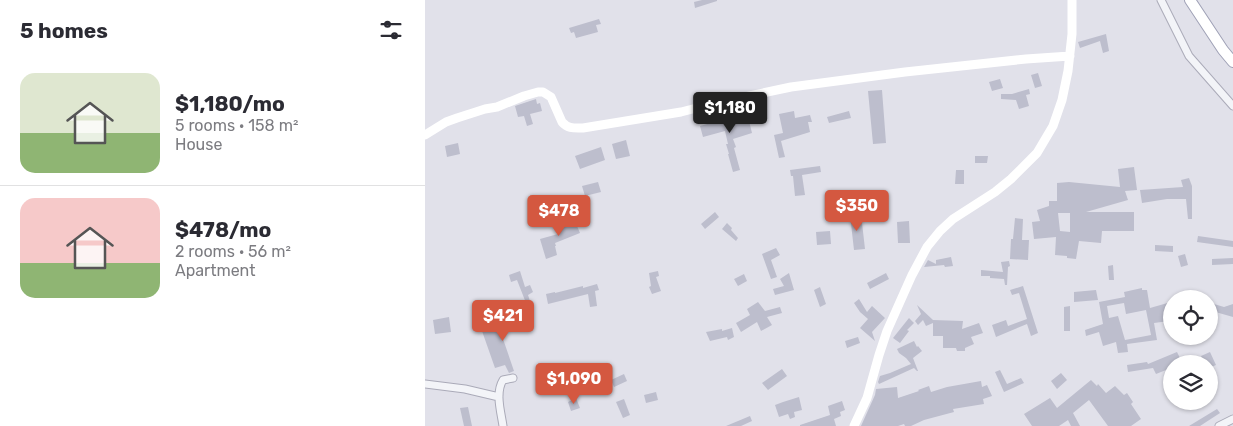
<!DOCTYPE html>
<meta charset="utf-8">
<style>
body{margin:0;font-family:Rubik,sans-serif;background:#f7f7f7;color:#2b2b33;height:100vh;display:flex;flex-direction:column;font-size:19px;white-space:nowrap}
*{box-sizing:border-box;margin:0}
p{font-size:16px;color:#7c7c81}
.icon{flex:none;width:28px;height:28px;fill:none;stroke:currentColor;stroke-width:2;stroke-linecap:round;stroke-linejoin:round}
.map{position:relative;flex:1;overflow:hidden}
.side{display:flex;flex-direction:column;background:#fff;width:425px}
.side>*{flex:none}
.fabs{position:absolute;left:738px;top:290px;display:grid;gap:10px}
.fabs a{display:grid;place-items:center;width:55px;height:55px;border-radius:50%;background:#fff;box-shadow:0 1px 4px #0004;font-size:25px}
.price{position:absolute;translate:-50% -42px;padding:0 11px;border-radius:5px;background:#d45840;color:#fff;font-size:16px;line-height:32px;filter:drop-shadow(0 1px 2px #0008)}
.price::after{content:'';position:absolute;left:50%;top:30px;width:15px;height:11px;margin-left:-8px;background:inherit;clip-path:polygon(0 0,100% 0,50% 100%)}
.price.on{background:#222;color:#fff}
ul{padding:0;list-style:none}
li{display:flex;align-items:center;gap:15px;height:125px;padding:0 20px}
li+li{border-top:1px solid #e1e1e2}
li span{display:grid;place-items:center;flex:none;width:140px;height:100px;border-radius:15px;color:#555}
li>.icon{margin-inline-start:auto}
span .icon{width:60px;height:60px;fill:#fffc;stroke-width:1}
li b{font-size:21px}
h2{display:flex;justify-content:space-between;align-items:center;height:60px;padding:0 20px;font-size:21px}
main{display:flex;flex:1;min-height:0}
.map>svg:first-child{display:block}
</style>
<main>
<section class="side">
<h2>5 homes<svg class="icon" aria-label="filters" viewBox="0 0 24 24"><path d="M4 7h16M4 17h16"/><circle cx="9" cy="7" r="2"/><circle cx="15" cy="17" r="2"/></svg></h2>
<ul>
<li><span style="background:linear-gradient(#dfe7d0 60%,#8fb573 0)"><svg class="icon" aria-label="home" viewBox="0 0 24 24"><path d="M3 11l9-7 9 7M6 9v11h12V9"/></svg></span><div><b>$1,180/mo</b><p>5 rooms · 158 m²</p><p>House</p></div></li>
<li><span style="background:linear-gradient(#f6c9c9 65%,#8fb573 0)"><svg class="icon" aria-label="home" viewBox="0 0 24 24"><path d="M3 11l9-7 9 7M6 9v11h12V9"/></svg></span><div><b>$478/mo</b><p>2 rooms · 56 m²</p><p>Apartment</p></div></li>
</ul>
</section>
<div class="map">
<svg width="808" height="426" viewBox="0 0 808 426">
<rect width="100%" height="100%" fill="#e1e1ea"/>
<path fill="#bdbecd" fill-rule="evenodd" d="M277,0h15v1l-22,7 -1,-6z
M174,19l2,5 -5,1 2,7 -22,6 -2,-6 -3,1 -2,-5z
M681,34l3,17 -6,2 -3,-12 -20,7 -2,-6z
M613,73l4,13 -7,2 -4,-13z
M575,79l3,9 -11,3 -3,-9z
M604,89l1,5 -4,1 3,11 -10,3 -3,-9 -15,-1v-5h11z
M457,90l4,53 -13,1 -5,-53z
M111,99l1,5 3,-1 2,8 -12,3 3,10 -6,2 -3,-10 -6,1 -3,-11z
M369,111l1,7 15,-3 2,7h-4l2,10 -29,9 4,16 -6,1 -5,-23 9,-2 -4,-19z
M424,111l2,7 -22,5 -2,-6z
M322,113l5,20 -19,6 3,8 -2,1 6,22 -7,2 -5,-18h1l-3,-10h2l-3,-13 -22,6 -3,-11z
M201,140l4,16 -14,3 -4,-15z
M33,143l2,11 -13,3 -2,-11z
M176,147l4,13 -25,9 -5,-13z
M550,156h13l-1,7h-12z
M395,166l1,6 -19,3 3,20 -10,1 -2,-20h-2l-1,-6z
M709,167l3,23 -12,1 3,9 -42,12h48v19h-32l-1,12 -22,-2 -3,18 -9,-1v-2l-12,-1 1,-18 -22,2 -2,-17 8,-1 -3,-11 12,-4v-5h8v-18l12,-1 51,5 -2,-18zM633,213h12v19l-10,-1z
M531,170h8v14h-9z
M764,178l3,8v33h-4l-2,-20h-19l-25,4 -2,-13 43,-3 -2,-7z
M173,182l3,10 -16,4 -3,-10z
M441,193l7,16 -7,4 -7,-17z
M410,194l10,1 -1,13 -9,-1z
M290,212l4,5 -14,12 -4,-5z
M436,214l4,35 -11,1 -4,-35z
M590,218l8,1 -1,21h7l-1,20 -18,-1 1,-20h2z
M149,219l6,14 -25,10 1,3h-1l2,9 -11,4 -6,-20 18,-5 -3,-8z
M484,221l1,22h-12l-1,-21z
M302,223l5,5 -1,2 7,8 -2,3 -14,-12z
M405,231l1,13 -14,1 -1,-13z
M773,236l35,5v6l-36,-5z
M730,245l18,1v6l-18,-1z
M351,248l4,7 -9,5 6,17 -6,2 -9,-25z
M760,254l3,11 -7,2 -3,-11z
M526,257l2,9 -8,1 -1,-2 -20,2 4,-7 8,4v-4z
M808,258v6l-21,1v-6z
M584,261l1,5 -2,1 -1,18h-2l-1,-6 -14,-1v-2h-9v-6l22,2 -2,-10z
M688,265l1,15h-5l-1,-14z
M95,271l5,16 5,-2 3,7 -5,3 2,6 -4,2 -9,-23 -6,2 -2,-7z
M233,271l1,5 -3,1 5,14 -9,3 -3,-7 2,-1 -2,-13z
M364,273l5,17 -19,5 -2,-6 11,-3 -4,-7z
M461,273l3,6 -19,10 -3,-6z
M319,274l3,7 -9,5 -4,-7z
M172,284l2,6 -4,1 2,15 -7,1 -2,-13 -40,10 -2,-10 9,-2v1l28,-7v2z
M598,286l15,47 -7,3 -4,-12 -31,13 -4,-12 14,-5 2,6 19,-7 -8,-26 -7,2 -2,-5z
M395,287l6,17 -6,3 -6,-17z
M717,288v2h5l3,18 21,-6v6l-5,1 3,12 -15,2 3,17 -30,4 1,8 -10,1 -2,-11 -13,4 -4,-14 -13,4 -1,-6 18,-6 -4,-22 26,-5 -1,-5zM699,303l2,11 20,-4 5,25 -26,5 -7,-24 -9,2 -2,-12z
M671,290l2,10 -24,2v-10z
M434,299l8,13 5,-6 13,12 -13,14 3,9 -15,-13 8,-9 -8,-7 -6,-9z
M333,302l7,9 15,-4 2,6 -15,4 5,8 -11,6 -4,-9 -16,10 -5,-9 14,-8 -3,-6z
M789,304l10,3 9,-3v13l-21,-6z
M492,305l16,15 30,1 -1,8 17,-6 4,10 -12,4 3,7 -9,4v3h-8l-1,-3h-13v-12h-10v-13l-7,3 -3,-6 -5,5 -3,-4 6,-7z
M645,306v25h-6v-24z
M105,315l3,8 -32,10 13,38 -5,2 -4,-8 -10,3 -13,-37 6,-2v2l15,-5 -1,-2z
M24,317l2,15 -16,2 -2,-14z
M484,318l5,5 -7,7 2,1 -9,12 -7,-5z
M307,328l2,9 -6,3 -1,-3 -17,4 -4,-9 16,-3v2z
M433,337l2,6 -13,5 -2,-7z
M489,341l3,6 1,-1 4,5 -9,7 5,13h-1l-3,-3 -35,16 -1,-2 2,-6 10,-3 21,-9 -5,-6 -7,-5 -2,-4z
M752,352l6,12h-12v4l-15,6 -3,-6 -25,4 -1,-7 20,-3 1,2z
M785,352l6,13 -7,3v-4h-5l-3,-8z
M357,369l5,7 -19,14 -6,-7z
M575,370l7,14 14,-6 3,5 -20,9 -9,-20z
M636,373l6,7 -10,9 -6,-8z
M177,374l3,8 -24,10 -3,-7z
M199,374l3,7 -13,6 -3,-7z
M666,380l6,6 1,-2 8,9 9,-7 9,9 3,-2 6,9 -2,2 10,15 -10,7h-23l-19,-26 -16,13 7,13h-9l-3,-6 -9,6h-27l-8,-12 26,-16 7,10z
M556,381l1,6 5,-2 5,11 -9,3 1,5 -31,5 1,3 -30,8 -13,6h-6l-1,-2 -6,2h-37l14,-31 1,-6 21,-2 1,11 21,-7 -1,-1 11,-4 2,6 16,-5z
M231,392l2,8 -12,3 -2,-8z
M374,397l3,13 -8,2 1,5 -5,2 -2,-5 -9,3 -4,-12 8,-3z
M151,398l4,10 -9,3 -3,-9z
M199,399l6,16 -7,3 -7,-16z
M417,401l3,9 -5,2 1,4 -7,3 2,7h-36v-1l30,-10 -2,-9z
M43,407l4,19h-8l-4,-18z
M792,409l3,4 -20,13h-11z
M325,416l2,5 -11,5h-15z"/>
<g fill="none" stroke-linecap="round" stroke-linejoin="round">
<defs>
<path id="street" d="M736,0l28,56 44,50
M0,384l40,5 34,8
M78,426c-2,-14 -8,-33 0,-46l10,-2
M794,426l14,-7"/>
<path id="primary" d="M765,0l33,50 10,12"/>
</defs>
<use href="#street" stroke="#aaaab8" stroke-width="9"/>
<use href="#primary" stroke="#9fa1b6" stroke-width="12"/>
<use href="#street" stroke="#f3f4f8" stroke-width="7"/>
<path stroke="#fff" stroke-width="9" d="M0,135l21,-13 11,-4 28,-9 12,-2 27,-11 14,-4h5l8,5 11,25c6,7 12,6 21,6l98,-16 35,-9 75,-16 114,-15 121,-13 44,-3
M429,426l13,-28 12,-43 8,-24 25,-56 15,-28 13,-16 13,-12 42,-27 16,-13 26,-26 16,-27 9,-26 6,-29 4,-37v-34"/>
<use href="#primary" stroke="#fff" stroke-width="10"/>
</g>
</svg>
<div class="fabs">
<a><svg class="icon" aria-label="locate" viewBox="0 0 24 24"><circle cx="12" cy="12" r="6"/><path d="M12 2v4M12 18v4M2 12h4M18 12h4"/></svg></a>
<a><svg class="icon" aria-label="layers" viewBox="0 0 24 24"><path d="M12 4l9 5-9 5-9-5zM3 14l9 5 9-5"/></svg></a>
</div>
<b class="price on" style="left:305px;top:134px">$1,180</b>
<b class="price" style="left:432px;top:232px">$350</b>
<b class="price" style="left:134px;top:237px">$478</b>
<b class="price" style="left:78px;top:342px">$421</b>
<b class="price" style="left:149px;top:405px">$1,090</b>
</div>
</main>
